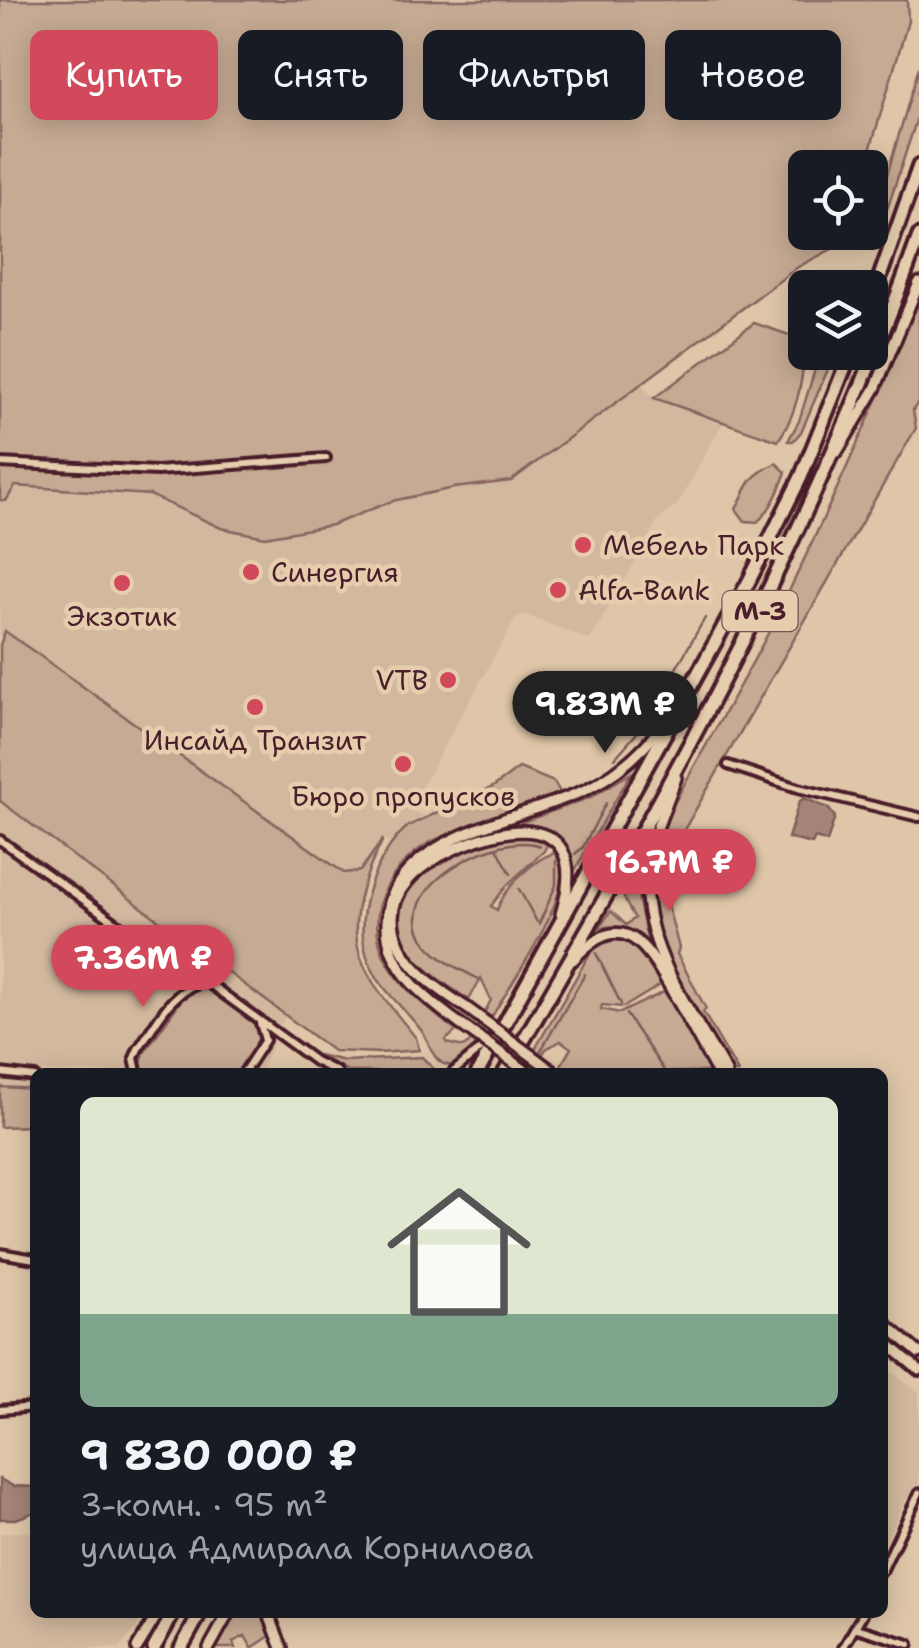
<!DOCTYPE html>
<html lang="ru">
<meta charset="utf-8">
<style>
body{margin:0;font-family:"Shantell Sans",sans-serif;background:#242831;color:#f1f3f6;height:100vh;display:flex;flex-direction:column;font-size:38px;white-space:nowrap}
*{box-sizing:border-box;margin:0}
p{font-size:32px;color:#9ea1a6}
.icon{flex:none;width:55px;height:55px;fill:none;stroke:currentColor;stroke-width:2;stroke-linecap:round;stroke-linejoin:round}
.map{position:relative;flex:1;overflow:hidden}
.panel{position:absolute;left:30px;top:1068px;width:858px;height:550px;display:flex;flex-direction:column;background:#171b24;border-radius:15px;box-shadow:0 5px 25px #0003}
.panel>*{flex:none}
.hud{position:absolute;left:30px;top:30px;width:860px;height:90px;display:flex;gap:20px}
.fabs{position:absolute;left:788px;top:150px;display:grid;gap:20px}
.fabs a{display:grid;place-items:center;width:100px;height:100px;border-radius:15px;background:#171b24;box-shadow:0 5px 25px #0003;font-size:50px}
.price{position:absolute;translate:-50% -85px;padding:0 22px;border-radius:35px;background:#d1495b;color:#fff;font-size:32px;line-height:65px;filter:drop-shadow(0 2px 5px #0008)}
.price::after{content:'';position:absolute;left:50%;top:60px;width:30px;height:22px;margin-left:-15px;background:inherit;clip-path:polygon(0 0,100% 0,50% 100%)}
.price.on{background:#222;color:#fff}
ul{padding:0;list-style:none}
li{display:grid;align-content:center;gap:20px;height:530px;padding:0 50px}
li span{display:grid;place-items:center;height:310px;border-radius:15px;color:#555}
li>.icon{margin-inline-start:auto}
span .icon{width:180px;height:180px;fill:#fffc;stroke-width:1}
li b{font-size:42px}
.pill{padding:0 35px;border-radius:15px;background:#171b24;box-shadow:0 5px 25px #0003;font-size:35px;line-height:90px}
.pill.on{background:#d1495b;color:#fff}
.map>svg:first-child{display:block}
</style>
<div class="map">
<svg width="919" height="1648" viewBox="0 0 919 1648">
<rect width="100%" height="100%" fill="#dfc6a8"/>
<filter id="ink" filterUnits="userSpaceOnUse"><feTurbulence type="fractalNoise" baseFrequency=".01" numOctaves="2"/><feDisplacementMap in="SourceGraphic" scale="20" xChannelSelector="R" yChannelSelector="G"/><feConvolveMatrix kernelMatrix="1 2 1 2 8 2 1 2 1" color-interpolation-filters="sRGB"/></filter>
<g filter="url(#ink)">
<path fill="#d2b89e" d="M642,385l12,13 69,24 -45,82 -19,15 -69,121 -65,-25 -9,3 -107,191 16,7 -28,20 -4,8 -12,-6 -11,22 -16,14 -10,-1 -338,-242 -6,14v-145h6l9,-14 135,9 71,33 44,9 67,-12 60,-24 62,-13 51,-5z
M0,801l285,216 -25,55h-225v17l-35,-3z
M882,1365l37,27v91l-14,18 -22,46z
M35,1531v81l112,1 -27,35h-120v-115z"/>
<path fill="#c6aa93" stroke="#88645f" stroke-width="2.5" d="M0,0h907l1,21 -43,146 -60,1v64l42,1 -4,10 -45,24 -287,214 -57,7 -62,13 -60,24 -67,12 -44,-9 -71,-33 -135,-9 -9,15 -6,-1z
M919,67v22l-3,5 2,1v20l-36,110 -12,7z
M919,301v100l-6,9 3,18 -254,440 -3,21 5,3 15,56 -2,6 29,55 -3,3 35,60h-5c-32,-57 -81,-117 -81,-185 0,-57 35,-106 61,-154 24,-42 48,-84 69,-127 48,-100 94,-202 137,-305z
M805,320c0,41 -2,85 -27,121l-124,-43 100,-75 41,14z
M820,353h15l-34,79 -8,9h-5l11,-20z
M776,463l10,9c-6,16 -15,39 -29,50l-12,-1 -9,-12c14,-27 12,-32 40,-46z
M5,631l339,242 16,-2 23,-32c-5,12 -12,24 -16,36 -29,78 3,105 49,163l3,12 -39,3 -47,-2 -333,-250v-156z
M519,768l35,14 6,10c-37,22 -83,30 -123,47 -44,20 -76,73 -51,121 16,30 44,50 70,71l-10,9 1,3 16,4 6,-4 22,-43 -10,-22 -12,22c-22,-15 -49,-31 -63,-55 -40,-71 109,-134 141,-100l-3,6 -36,33 -17,22 6,4c6,-19 34,-50 57,-57 35,37 -66,157 -80,197 -7,7 -14,17 -26,15 -16,-2 -18,-24 -27,-35 -17,-22 -42,-42 -52,-68 -18,-44 5,-106 39,-136l85,-39z
M631,773l-57,99c-4,-30 -24,-46 -54,-49l71,-26z
M640,855l-3,38 11,50c-13,-14 -29,-20 -49,-15l12,-17 15,14 9,-7c-21,-31 -12,-31 5,-63z
M617,939l18,5 27,40 -38,23 -22,-2 -1,4 19,4 46,-22 45,81h-143l-8,-5 11,-19 -10,-7 -15,8 -15,23h-9l67,-117 11,-12z
M203,988c20,5 50,27 59,45l-3,14 -19,25h-97l-2,-10 3,-9 38,-54z
M318,1055l27,6 77,-4 15,15h-87z
M0,1087l35,2v37l-35,1z
M236,1612l26,1 8,23 -18,12 -7,-12 -12,6 2,6h-18z"/>
<path fill="#a38476" stroke="#7f5c58" stroke-width="2.5" d="M804,798l24,10 7,9 -8,25 -12,-4 -3,6 -24,-6 11,-36z
M0,1479l13,7 22,1v25l-19,7h-16z"/>
<g fill="none" stroke-linecap="round" stroke-linejoin="round">
<path stroke="#7f5c58" stroke-width="2.5" d="M615,758l28,-32 62,-108
M497,848l14,26
M575,854l8,-7 23,-44
M519,889l18,33
M539,924l17,-39v-24
M596,953l25,51
M479,979c-18,-9 -39,-18 -52,-34 -45,-57 75,-116 113,-99
M626,1014l39,58
M539,1054l46,-80"/>
<defs>
<path id="street" d="M0,463l157,8 169,-13
M728,765l70,23 121,29
M0,840l161,115 46,27 108,79 22,11
M137,1072l-3,-14 4,-9c18,-25 35,-63 68,-67
M244,1072l21,-32 -5,-17
M453,1072l37,-31
M0,1073l35,4
M0,1253l35,6
M0,1410l35,-3
M882,1571l37,-78
M857,1628l52,16
M843,1648l21,-36"/>
<path id="secondary" d="M676,778c-11,31 -27,63 -29,96 -6,73 45,138 79,198
M573,960c52,-57 75,-12 102,36 14,25 28,51 42,76
M467,1008c-24,-16 -55,-35 -67,-62 -26,-54 25,-86 66,-102 68,-27 121,-15 95,70
M460,1024c-34,-25 -74,-55 -73,-101 0,-89 139,-103 202,-135 33,-17 59,-41 79,-71
M882,1321l37,32
M882,1339l37,31
M268,1612l14,36
M137,1648l22,-36
M209,1648l20,-36"/>
<path id="primary" d="M837,452l38,-63 44,-106"/>
<path id="highway" d="M870,305l49,-139
M478,1072l271,-491 52,-104 50,-125
M505,1072c157,-269 309,-541 414,-836
M154,1648l20,-36
M181,1648l20,-36"/>
</defs>
<use href="#street" stroke="#4a1f2b" stroke-width="14"/>
<use href="#secondary" stroke="#4a1f2b" stroke-width="16"/>
<use href="#primary" stroke="#4a1f2b" stroke-width="16"/>
<use href="#highway" stroke="#4a1f2b" stroke-width="19"/>
<use href="#street" stroke="#e5cdad" stroke-width="6"/>
<use href="#secondary" stroke="#e5cdad" stroke-width="9"/>
<use href="#primary" stroke="#e5cdad" stroke-width="9"/>
<use href="#highway" stroke="#e5cdad" stroke-width="11"/>
<defs>
<path id="secondary-bridge" d="M467,1008l87,64
M460,1024l67,48"/>
</defs>
<use href="#secondary-bridge" stroke="#4a1f2b" stroke-width="16" stroke-linecap="butt"/>
<use href="#secondary-bridge" stroke="#e5cdad" stroke-width="9"/>
</g>
</g>
<g fill="#d1495b" stroke="#e5cdad" stroke-width="4">
<circle cx="583" cy="545" r="10"/>
<circle cx="251" cy="572" r="10"/>
<circle cx="122" cy="583" r="10"/>
<circle cx="558" cy="590" r="10"/>
<circle cx="448" cy="680" r="10"/>
<circle cx="255" cy="707" r="10"/>
<circle cx="403" cy="764" r="10"/>
</g>
<g text-anchor="middle" dominant-baseline="central" stroke-width="9" stroke-linejoin="round" paint-order="stroke">
<rect fill="#e5cdad" stroke="#785352" stroke-width="2.5" x="722.5" y="591" width="75" height="40" rx="8"/>
<g font-size="25" font-weight="bold" fill="#4a1f2b">
<text x="760" y="611">М-3</text>
</g>
<g font-size="28" fill="#4a1f2b" stroke="#e5cdad" text-anchor="start">
<text x="603" y="545">Мебель Парк</text>
<text x="271" y="572">Синергия</text>
<text x="578" y="590">Alfa-Bank</text>
<text x="122" y="616" text-anchor="middle">Экзотик</text>
<text x="428" y="680" text-anchor="end">VTB</text>
<text x="255" y="740" text-anchor="middle">Инсайд Транзит</text>
<text x="403" y="796" text-anchor="middle">Бюро пропусков</text>
</g>
</g>
</svg>
<div class="fabs">
<a><svg class="icon" aria-label="locate" viewBox="0 0 24 24"><circle cx="12" cy="12" r="6"/><path d="M12 2v4M12 18v4M2 12h4M18 12h4"/></svg></a>
<a><svg class="icon" aria-label="layers" viewBox="0 0 24 24"><path d="M12 4l9 5-9 5-9-5zM3 14l9 5 9-5"/></svg></a>
</div>
<b class="price on" style="left:605px;top:756px">9.83M ₽</b>
<b class="price" style="left:669px;top:914px">16.7M ₽</b>
<b class="price" style="left:143px;top:1010px">7.36M ₽</b>
<div class="hud">
<a class="pill on">Купить</a>
<a class="pill">Снять</a>
<a class="pill">Фильтры</a>
<a class="pill">Новое</a>
</div>
<section class="panel">
<ul>
<li><span style="background:linear-gradient(#dfe7d0 70%,#7fa58c 0)"><svg class="icon" aria-label="home" viewBox="0 0 24 24"><path d="M3 11l9-7 9 7M6 9v11h12V9"/></svg></span><div><b>9 830 000 ₽</b><p>3-комн. · 95 m²</p><p>улица Адмирала Корнилова</p></div></li>
</ul>
</section>
</div>
